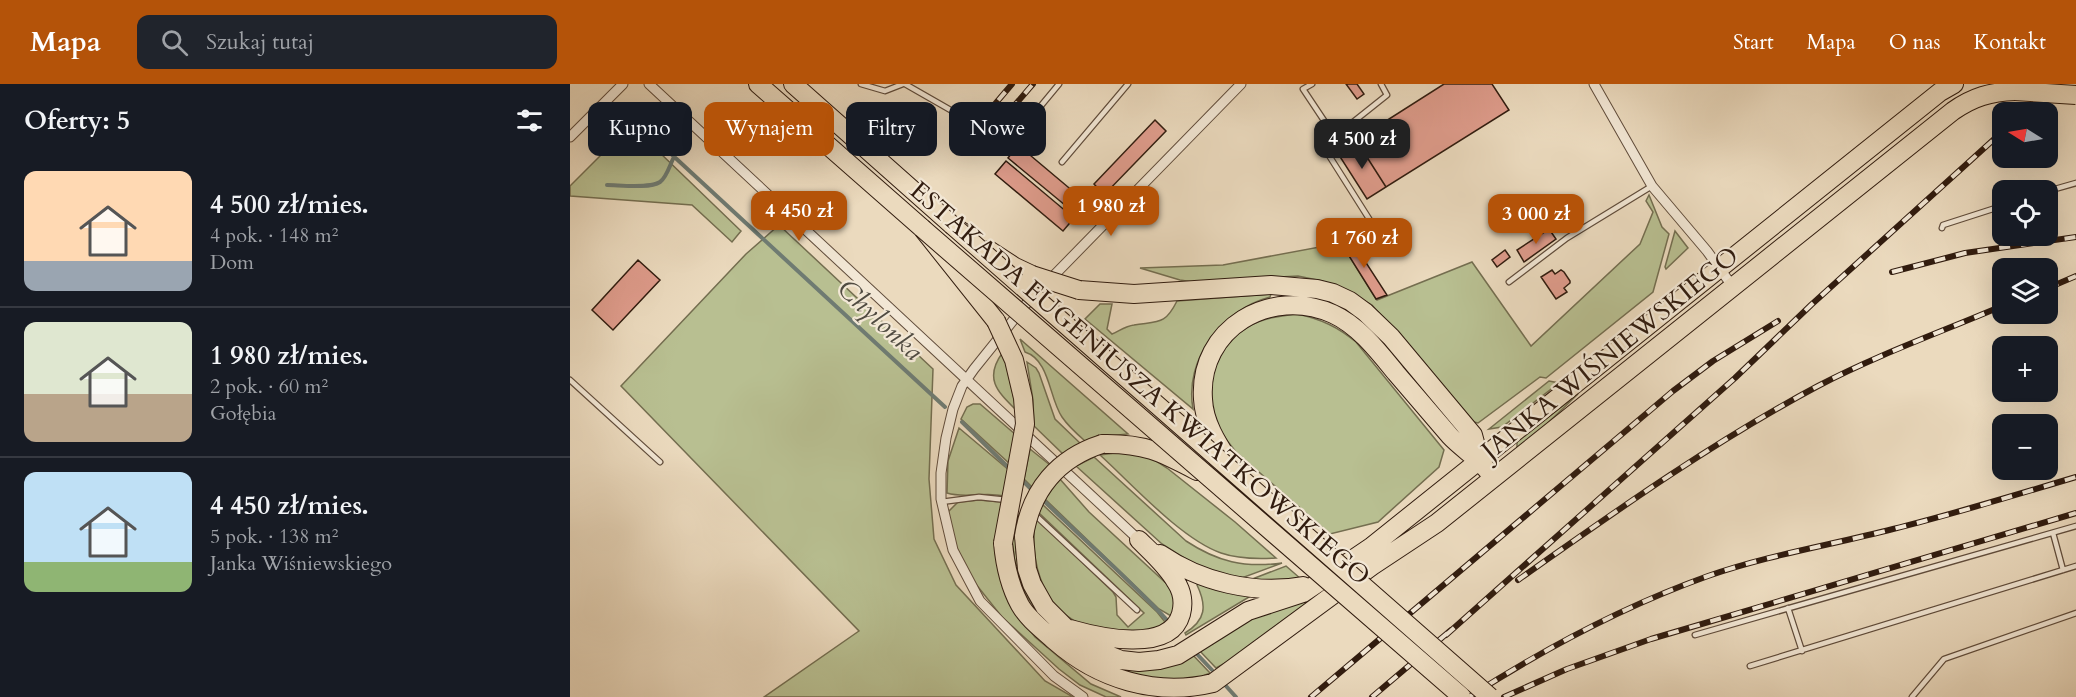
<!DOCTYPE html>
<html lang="pl">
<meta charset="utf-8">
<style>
body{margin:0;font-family:Cardo,serif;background:#20242c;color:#f1f3f6;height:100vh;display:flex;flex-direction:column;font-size:22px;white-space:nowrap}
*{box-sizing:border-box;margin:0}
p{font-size:20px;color:#9ea1a6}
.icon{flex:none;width:33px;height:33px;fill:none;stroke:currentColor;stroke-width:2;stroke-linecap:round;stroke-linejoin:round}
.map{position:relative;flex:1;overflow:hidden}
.sheet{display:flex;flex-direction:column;background:#171b24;width:570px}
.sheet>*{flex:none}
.guide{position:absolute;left:18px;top:18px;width:570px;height:54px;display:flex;gap:12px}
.needle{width:39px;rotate:281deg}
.controls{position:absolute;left:1422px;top:18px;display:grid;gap:12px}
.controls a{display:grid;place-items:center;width:66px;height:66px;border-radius:12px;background:#171b24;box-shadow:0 6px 24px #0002;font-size:30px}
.price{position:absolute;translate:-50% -51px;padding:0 14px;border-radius:12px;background:#b45309;color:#fff;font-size:20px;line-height:39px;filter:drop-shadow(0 2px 3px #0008)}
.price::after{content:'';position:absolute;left:50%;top:36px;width:18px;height:14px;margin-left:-9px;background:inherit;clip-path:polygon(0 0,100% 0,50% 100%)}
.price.on{background:#222;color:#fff}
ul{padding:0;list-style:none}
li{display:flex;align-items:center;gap:18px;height:150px;padding:0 24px}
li+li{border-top:2px solid #363941}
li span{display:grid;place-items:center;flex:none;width:168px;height:120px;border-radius:12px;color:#555}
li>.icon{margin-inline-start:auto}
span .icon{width:72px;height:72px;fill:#fffc;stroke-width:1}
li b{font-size:26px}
h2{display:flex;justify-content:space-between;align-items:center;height:72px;padding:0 24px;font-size:26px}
.pill{padding:0 21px;border-radius:12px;background:#171b24;box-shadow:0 6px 24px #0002;font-size:21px;line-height:54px}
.pill.on{background:#b45309;color:#fff}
header{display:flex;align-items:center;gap:36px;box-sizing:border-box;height:84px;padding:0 30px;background:#b45309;color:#fff}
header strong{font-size:28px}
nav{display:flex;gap:33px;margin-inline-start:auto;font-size:21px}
.search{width:420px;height:54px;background:#20242c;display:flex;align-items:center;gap:15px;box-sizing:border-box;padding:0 21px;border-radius:12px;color:#9ea1a6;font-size:22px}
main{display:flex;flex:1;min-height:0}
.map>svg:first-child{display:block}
</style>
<header>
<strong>Mapa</strong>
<div class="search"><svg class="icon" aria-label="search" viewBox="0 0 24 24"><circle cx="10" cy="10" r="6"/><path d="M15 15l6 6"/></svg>Szukaj tutaj</div>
<nav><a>Start</a><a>Mapa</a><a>O nas</a><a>Kontakt</a></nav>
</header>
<main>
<section class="sheet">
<h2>Oferty: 5<svg class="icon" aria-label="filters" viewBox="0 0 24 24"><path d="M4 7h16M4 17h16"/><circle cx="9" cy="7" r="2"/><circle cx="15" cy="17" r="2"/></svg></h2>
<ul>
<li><span style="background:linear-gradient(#ffd9b3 75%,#9aa5b1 0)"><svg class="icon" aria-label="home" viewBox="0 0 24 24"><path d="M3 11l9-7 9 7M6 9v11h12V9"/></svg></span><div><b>4 500 zł/mies.</b><p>4 pok. · 148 m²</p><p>Dom</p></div></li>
<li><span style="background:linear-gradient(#dfe7d0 60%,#b9a48a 0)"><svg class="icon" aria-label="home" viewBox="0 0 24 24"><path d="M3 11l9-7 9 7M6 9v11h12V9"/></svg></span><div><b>1 980 zł/mies.</b><p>2 pok. · 60 m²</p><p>Gołębia</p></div></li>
<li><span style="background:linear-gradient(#bfe0f5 75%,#8fb573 0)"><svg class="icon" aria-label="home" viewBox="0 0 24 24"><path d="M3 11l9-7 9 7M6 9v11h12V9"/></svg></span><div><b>4 450 zł/mies.</b><p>5 pok. · 138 m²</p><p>Janka Wiśniewskiego</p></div></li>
</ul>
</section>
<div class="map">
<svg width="1506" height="613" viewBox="0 0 1506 613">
<rect width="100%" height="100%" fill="#ebdabe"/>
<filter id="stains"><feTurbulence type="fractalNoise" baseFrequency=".00333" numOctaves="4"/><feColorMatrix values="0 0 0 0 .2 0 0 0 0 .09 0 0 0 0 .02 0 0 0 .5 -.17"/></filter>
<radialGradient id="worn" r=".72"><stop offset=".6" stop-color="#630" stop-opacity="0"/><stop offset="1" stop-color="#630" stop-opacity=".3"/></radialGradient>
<path fill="#b8bf91" stroke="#746e50" stroke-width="1.5" d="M61,41l110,106 -9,11 -40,-37 -122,-9v-10z
M1079,111l13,32 7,7 -16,58 -107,86 -6,-1 -62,46 -4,-1 -102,-117 -25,-14 -25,-10 -24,-5 -105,6 -13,-2 -40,-12 83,-3 118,-22 36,57 95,-38 59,84 109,-102 13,-32 -7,-11z
M209,141l154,144 -4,110 5,60 22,46 89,96 28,16h-309l95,-66 -238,-245 125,-132z
M1105,147l13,17 -22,21 -1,-2z
M701,210l-1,3c-48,13 -86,62 -77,112l-108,-90 15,-15h12l-5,25 5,5c7,-3 14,-8 22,-9 25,-4 31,0 43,-24z
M727,230c24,5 41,13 59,28l88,108 -5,17 -61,55 -48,12 -94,-82c-9,-11 -18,-23 -23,-36 -10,-32 6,-73 35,-89 15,-9 32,-11 49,-13z
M450,255l108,95 -30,3 -13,4c-8,-7 -17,-15 -23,-24 -13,-19 -12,-57 -37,-65z
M433,268l14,59c-19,-19 -34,-32 -14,-59z
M457,278l9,6 3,5 16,46 26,25 -18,10 -29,-28 -1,-26z
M979,297l10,2 -57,44 -13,2z
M1008,310l-56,54h-5v-7z
M403,320h7l36,31 -5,30 -50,-46 6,-12z
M389,344l51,43 -6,25c-19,-5 -38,3 -57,-3l1,-32z
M460,365l20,16 -18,22 -8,-8z
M559,367l18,4 20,13 68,54 41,36c-18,1 -38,1 -55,-5 -40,-14 -89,-69 -121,-98z
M524,373l92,84c32,21 58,27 96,22l-43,16 -42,-13 -35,-22 -86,-78z
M489,394l30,34 79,73 9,18 -6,13 -12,-7 -114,-110z
M409,416l23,2 19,117 14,18 56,47 30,13h-15l-26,-12 -21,-16 -57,-52 -31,-39 -15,-29 -8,-37 10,-10z
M472,420l115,108 8,10c-15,14 -31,11 -49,8 -11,-2 -26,-2 -37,-7 -39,-18 -50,-67 -43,-105l77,74 3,5 1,18 11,12 16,-14 -106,-101z
M446,437l1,4 -1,27 4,21 73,84 98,-4 19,20 -26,11 -66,-6 -73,-55 -19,-28 -9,-19 -5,-34z
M716,482l15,13 -59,4z
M629,499l16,6 34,6v2l-63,38 -1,-2c21,-13 22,-27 12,-48z
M745,507l4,3 -86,65 -17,9 -19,-20 48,-32z"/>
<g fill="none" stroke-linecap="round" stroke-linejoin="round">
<path stroke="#6f7b72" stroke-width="4" d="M59,31l316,292
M37,101c12,0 43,4 53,-3 7,-5 10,-18 14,-25
M392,338l49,48
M451,395l12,12
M473,416c41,40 85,78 124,120
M625,568l17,18
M656,602l10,11"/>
</g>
<path fill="#df9c8c" stroke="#311c0f" stroke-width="1.5" d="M776,0h11l7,10 -7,5z
M874,0h48l17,26 -123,77 -30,-47z
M585,36l11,11 -62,64 -10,-11z
M786,56l30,47 -19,12 -30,-47z
M448,61l69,58 -10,12 -69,-57z
M436,77l68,57 -11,13 -68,-57z
M979,145l7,10 -32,23 -7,-12z
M780,154l37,57 -11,4 -35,-56z
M935,166l5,7 -13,10 -5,-7z
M68,176l22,20 -47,50 -21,-20z
M982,186l3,4 6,-4 3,2 6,9v2l-6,5 3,4 -11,7 -15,-22z"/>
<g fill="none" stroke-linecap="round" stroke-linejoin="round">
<defs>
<path id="lane" d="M291,0l24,7 18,-7
M335,0l56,32
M742,0l-9,5 32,48
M811,0l6,11 -64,51 62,98
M450,47l39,-47
M492,78l66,-78
M1478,107l28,-8
M1372,144l1,-3 59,-19
M939,198l58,-44 85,-52
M0,296l90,82
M371,418l38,-5 28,3
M464,430l103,96
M1483,449l10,37
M1218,524l14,43
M1125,551l381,-109
M1180,582l326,-100
M1342,613l32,-38 132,-46"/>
<path id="street" d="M79,0l490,456
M1024,0l58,102 55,65 26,36
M0,53l53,-53
M513,613l-29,-21 -74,-75 -27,-51 -12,-51v-26l5,-35 7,-29 9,-23 12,-17 53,-66 214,-219"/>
<path id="highway" d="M188,0l164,144 74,93
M223,0l159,141 12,8
M419,166l26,17 17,8
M509,206l55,4 137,-9 46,4 16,4 17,8 15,11 26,25 82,98 7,26
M532,360c42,-1 59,8 95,27
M664,385c-14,-22 -30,-44 -31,-70 -5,-71 68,-113 130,-85 26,12 45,37 63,59 18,21 36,42 54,63 12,13 27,21 38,35
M454,452l3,33 5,15 13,23 30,30 15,11 31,12 18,2 20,-2 19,-5 70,-44 55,-18 68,-46 569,-455 14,-8
M433,459c2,22 6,42 17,62 8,14 23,25 35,36 43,38 101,56 158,42l159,-117 65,-43 516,-412c20,-14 37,-19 62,-20
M590,470c41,28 94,41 143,32
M500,545c28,8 100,25 111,-15 3,-11 1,-23 -5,-32 -9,-16 -24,-29 -37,-42"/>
</defs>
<use href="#lane" stroke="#604c3b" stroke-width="7"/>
<use href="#street" stroke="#604c3b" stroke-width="11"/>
<use href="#highway" stroke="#311c0f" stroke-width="20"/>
<use href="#lane" stroke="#f2e7d5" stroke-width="4.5"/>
<use href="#street" stroke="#f2e7d5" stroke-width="9"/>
<use href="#highway" stroke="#ebdabe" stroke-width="18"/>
<defs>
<path id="rail" d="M1454,28l29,-28
M414,33l28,-33
M426,43l37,-43
M1322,188l73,-19 111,-16
M1478,204l28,-12
M948,496c98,-69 195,-138 300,-194 59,-31 123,-54 184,-80
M876,551l289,-257 76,-73 191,-173
M741,613l362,-306 40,-30 65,-40
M802,613l79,-67
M899,613c75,-48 155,-91 239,-121 60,-21 123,-31 185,-47 61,-15 122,-34 183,-52
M934,613l63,-28 84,-30 425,-126"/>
</defs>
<use href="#rail" stroke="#311c0f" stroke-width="6"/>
<use href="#rail" stroke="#f2e7d5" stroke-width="4" stroke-dasharray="11" stroke-linecap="butt"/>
<defs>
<path id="highway-bridge" d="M1445,7l61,4
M382,141l538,472
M352,144l539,468
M462,191l47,15
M426,237l18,39 9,38 2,26 -22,119
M454,452c7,-46 34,-78 78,-92"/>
</defs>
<use href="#highway-bridge" stroke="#311c0f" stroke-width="20" stroke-linecap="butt"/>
<use href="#highway-bridge" stroke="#ebdabe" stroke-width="18"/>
</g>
<g text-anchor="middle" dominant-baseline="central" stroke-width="4.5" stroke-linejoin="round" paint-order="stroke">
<g font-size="26" fill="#311c0f" stroke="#f2e7d5">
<text transform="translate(1040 269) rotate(-39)">JANKA WIŚNIEWSKIEGO</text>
<text transform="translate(570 299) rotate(41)">ESTAKADA EUGENIUSZA KWIATKOWSKIEGO</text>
</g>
<g font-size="27" font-style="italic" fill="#504b41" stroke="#f2e7d5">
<text transform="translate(310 236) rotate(43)">Chylonka</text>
</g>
</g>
<rect width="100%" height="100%" filter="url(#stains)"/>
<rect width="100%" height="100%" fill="url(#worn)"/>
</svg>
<div class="controls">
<a><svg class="needle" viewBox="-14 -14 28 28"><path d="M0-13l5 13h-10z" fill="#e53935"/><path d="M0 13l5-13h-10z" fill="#9ea1a6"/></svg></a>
<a><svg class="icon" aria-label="locate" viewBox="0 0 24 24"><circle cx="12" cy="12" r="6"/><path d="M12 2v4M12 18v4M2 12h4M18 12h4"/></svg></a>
<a><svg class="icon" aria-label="layers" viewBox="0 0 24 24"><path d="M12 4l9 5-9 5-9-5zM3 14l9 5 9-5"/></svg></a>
<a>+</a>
<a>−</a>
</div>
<b class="price on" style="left:792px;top:86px">4 500 zł</b>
<b class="price" style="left:541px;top:153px">1 980 zł</b>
<b class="price" style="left:229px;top:158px">4 450 zł</b>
<b class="price" style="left:966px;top:161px">3 000 zł</b>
<b class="price" style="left:794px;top:185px">1 760 zł</b>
<div class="guide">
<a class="pill">Kupno</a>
<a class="pill on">Wynajem</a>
<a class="pill">Filtry</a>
<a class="pill">Nowe</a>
</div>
</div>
</main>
